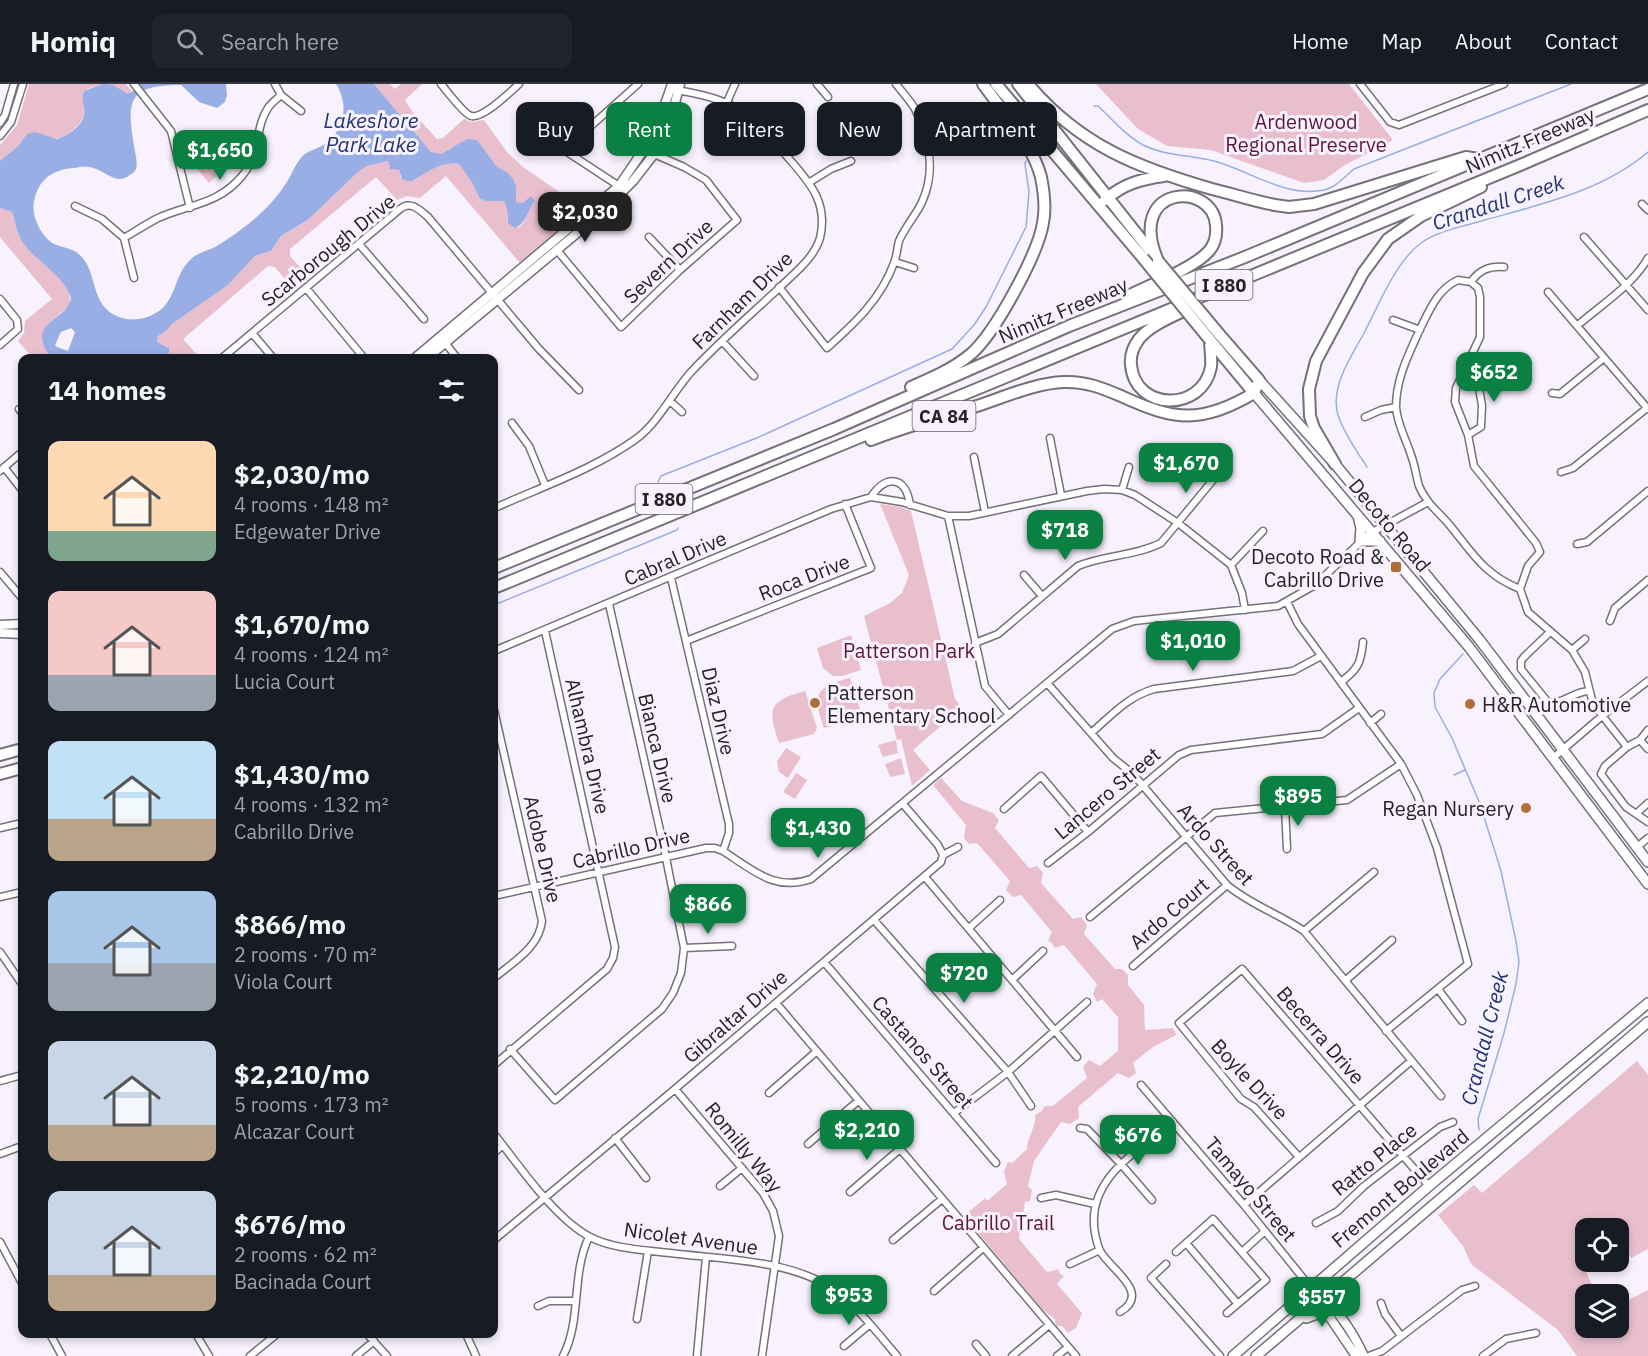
<!DOCTYPE html>
<meta charset="utf-8">
<style>
body{margin:0;font-family:"IBM Plex Sans",sans-serif;background:#20242c;color:#f1f3f6;height:100vh;display:flex;flex-direction:column;font-size:22px;white-space:nowrap}
*{box-sizing:border-box;margin:0}
p{font-size:20px;color:#9ea1a6}
.icon{flex:none;width:33px;height:33px;fill:none;stroke:currentColor;stroke-width:2;stroke-linecap:round;stroke-linejoin:round}
.map{position:relative;flex:1;overflow:hidden}
.details{position:absolute;left:18px;top:270px;width:480px;height:984px;display:flex;flex-direction:column;background:#171b24;border-radius:12px;box-shadow:0 3px 9px #0003}
.details>*{flex:none}
.guide{position:absolute;left:516px;top:18px;width:570px;height:54px;display:flex;gap:12px}
.fabs{position:absolute;left:1575px;top:1134px;display:grid;gap:12px}
.fabs a{display:grid;place-items:center;width:54px;height:54px;border-radius:12px;background:#171b24;box-shadow:0 3px 9px #0003;font-size:30px}
.price{position:absolute;translate:-50% -51px;padding:0 14px;border-radius:12px;background:#0b8043;color:#fff;font-size:20px;line-height:39px;filter:drop-shadow(0 2px 3px #0008)}
.price::after{content:'';position:absolute;left:50%;top:36px;width:18px;height:14px;margin-left:-9px;background:inherit;clip-path:polygon(0 0,100% 0,50% 100%)}
.price.active{background:#222;color:#fff}
ul{padding:0;list-style:none}
li{display:flex;align-items:center;gap:18px;height:150px;padding:0 30px}
li span{display:grid;place-items:center;flex:none;width:168px;height:120px;border-radius:12px;color:#555}
li>.icon{margin-inline-start:auto}
span .icon{width:72px;height:72px;fill:#fffc;stroke-width:1}
li b{font-size:26px}
h2{display:flex;justify-content:space-between;align-items:center;height:72px;padding:0 30px;font-size:26px}
.chip{padding:0 21px;border-radius:12px;background:#171b24;box-shadow:0 3px 9px #0003;font-size:21px;line-height:54px}
.chip.active{background:#0b8043;color:#fff}
header{display:flex;align-items:center;gap:36px;box-sizing:border-box;height:84px;padding:0 30px;background:#171b24;border-bottom:2px solid #363941}
header strong{font-size:28px}
nav{display:flex;gap:33px;margin-inline-start:auto;font-size:21px}
.search{width:420px;height:54px;background:#20242c;display:flex;align-items:center;gap:15px;box-sizing:border-box;padding:0 21px;border-radius:12px;color:#9ea1a6;font-size:22px}
.map>svg:first-child{display:block}
</style>
<header>
<strong>Homiq</strong>
<div class="search"><svg class="icon" aria-label="search" viewBox="0 0 24 24"><circle cx="10" cy="10" r="6"/><path d="M15 15l6 6"/></svg>Search here</div>
<nav><a>Home</a><a>Map</a><a>About</a><a>Contact</a></nav>
</header>
<div class="map">
<svg width="1648" height="1272" viewBox="0 0 1648 1272">
<rect width="100%" height="100%" fill="#f8f1fe"/>
<path fill="#e9bfce" d="M29,0h97l6,8c-9,2 -10,-3 -18,-6 -11,-2 -21,0 -30,5 -3,9 1,15 0,24 -1,6 -7,11 -11,15 -22,18 -25,0 -46,4l-9,12 -18,15v-16l17,-20z
M374,0h16l5,5 6,-5h21l-17,16 9,14 23,25 6,-1 21,-19 7,3 13,-2 23,32 16,15 61,42 -64,54 -74,-87 -26,22 -13,-2 -10,4 -21,-23 -86,72v7l18,20 -15,13 -18,-22 -7,-1 -85,73 17,19h-36l5,-5 -1,-6 -11,-5 1,-6 8,-5 6,-7 56,-39 27,-29 16,-5 10,-15 28,-17 49,-47 9,-6 21,-5 2,8 9,1 2,8 9,4c16,-8 30,-21 49,-18l12,17 9,18 6,2h18l3,8v11l11,8c8,-6 11,-19 17,-27l-12,2 -7,-1v-16l-9,-14 -55,-25 -11,7 -10,-2z
M1096,0h253l44,56 -48,25 -21,15 -20,3 -93,-33 -44,-4 -29,-17z
M213,67l13,15 -7,7 -14,-16z
M202,73l15,19 -8,7 -16,-19z
M0,124l12,4c4,9 3,19 9,27 11,18 56,43 48,66 -18,19 -36,24 -18,53h-18l-15,-17 6,-8 1,-12 27,-22 -52,-62z
M880,420l21,3 10,4 44,188 7,9 -49,42 17,20 -18,16 -11,-47 -4,1 -33,-124 26,-13 12,-10 7,-18z
M851,551l10,35 -19,6h-9l-10,-8 -6,-20z
M850,594l12,37 -3,5 -35,8c-12,-34 -9,-41 26,-50z
M805,607l12,37 -3,6 -35,9c-12,-35 -10,-42 26,-52z
M896,656l2,13 -15,4 -5,-12z
M786,664l15,9 -13,21 -9,-6 -2,-11z
M901,674l4,16 -15,3 -5,-13z
M796,689l11,7 -12,19 -12,-7z
M941,694l21,23 31,12 6,7 -4,8 34,40 8,-2 6,7 -2,10 32,36 8,-2 6,8 -3,9 31,35h7l6,6v10l16,20 1,25 28,-2 3,7 -23,12 -20,16 3,10 -7,5 -11,-5 -40,34 1,11 -9,6 -9,-2 -27,39 -6,25 4,4 -2,11 -5,1 -6,37 27,32 3,1 9,-3 2,5 4,2 -7,8 25,29 -6,15 -8,5 -6,-7h-6l-1,-7 -12,-9 -79,-94 21,-18 2,3 20,-17 -3,-12 4,-10 4,1 15,-14c0,-12 10,-23 8,-34l7,-4 3,-5h8l34,-28 -4,-11 6,-7 11,6 18,-15v-34l-16,-18 -5,3 -4,-8 4,-10 -33,-39 -9,3 -3,-5 -4,-2 4,-9 -31,-37 -8,2 -7,-7 4,-9 -33,-38 -8,1 -5,-6 2,-13 -33,-40z
M1637,977l11,14v174l-17,9 -11,-23h-1l-1,-7h-32l-1,30 -4,3 14,30 6,-3 4,6h-19v34h32l1,-23 29,-15v66h-71l-19,-26 -87,-66 -8,-18 -25,-31 36,-30 8,8z"/>
<path fill="#98aee4" fill-rule="evenodd" d="M103,0l10,1 14,8 5,-1 9,-8h85l1,11 -2,7 -8,6 -18,-6 -18,-17c-52,0 -55,14 -47,61 1,7 4,16 2,23 -2,4 -3,4 -6,6 -14,11 -24,-4 -37,-7 -5,-2 -13,-1 -18,0 -22,1 -37,11 -41,34 -3,13 6,32 17,40 7,5 17,5 25,10 24,16 11,53 43,65 11,4 25,3 35,-3 23,-11 19,-39 37,-55 6,-6 16,-8 24,-12 28,-17 56,-38 73,-67 5,-8 9,-20 17,-26 6,-4 14,-6 20,-10 20,-14 24,-40 11,-60h38l57,68 10,2 26,-15 10,1 20,27 10,5 6,7 3,7v16l7,1 8,-7 4,5c-7,9 -9,23 -20,27l-7,-5 -1,-14 -3,-8h-18l-6,-2 -9,-18 -12,-17c-19,-3 -33,10 -49,18l-8,-3 -3,-9 -9,-1 -2,-8 -21,5 -9,6 -49,47 -28,17 -10,15 -16,5 -27,29 -56,39 -6,7 -8,5 -1,6 12,6v5l-5,5h-113c-27,-37 16,-36 20,-60 -8,-24 -33,-35 -47,-54 -8,-10 -8,-21 -12,-32l-12,-4v-47l18,-15 9,-12 8,-2 22,7c10,-3 24,-12 27,-23 2,-9 -4,-16 0,-25zM71,244l4,4 -7,19 -11,-4 -2,-2 6,-13z"/>
<g fill="none" stroke-linecap="round" stroke-linejoin="round">
<path stroke="#98aee4" stroke-width="1.5" d="M1094,22h4c14,13 28,30 45,39 22,11 48,10 71,16 37,10 71,37 110,29 12,-2 21,-14 30,-21l217,-85
M1367,383c-10,-16 -23,-33 -29,-52 -8,-27 12,-57 25,-80 15,-28 32,-73 58,-92 18,-13 44,-17 64,-23 57,-16 117,-29 163,-68
M658,398l3,-6 98,-39 193,-88 22,-24 12,-18 40,-80 3,-35 -4,-28 1,-3
M494,521l183,-75 1,-2
M1463,570l-23,25 -6,14 1,14 17,31 28,66 21,67 15,70 3,21 -3,22 -12,49 -26,86 1,11
M1454,691l11,-5"/>
<defs>
<path id="street" d="M134,0l37,47 19,77
M275,0l6,11 20,16
M441,0c6,7 22,29 30,32 12,3 39,-24 48,-32
M817,0l11,13
M1360,0l30,38 9,3 105,-41
M727,18l8,-18
M0,39l5,-8 9,-31
M0,52l11,-14 12,-38
M810,98l21,-13 20,-8
M622,104l-58,-38 74,-66
M1642,120l6,6
M75,122l27,13 22,19 10,40
M649,153l31,33
M1584,153l64,73
M124,154c10,-6 21,-13 32,-19 31,-15 61,-13 86,-43 20,-24 12,-47 26,-68 3,-5 9,-9 13,-13
M359,160l65,75
M556,165l65,78 59,-57 57,-50 -31,-40 -22,-13 -30,-13
M895,178l19,6
M1458,196l13,2 7,6 2,9v40l-24,51 -1,14 13,33 6,31 62,77 4,9 -12,14 -8,23c-38,-15 -49,-39 -73,-67 -11,-12 -22,-21 -28,-36 -3,-10 -4,-21 -8,-31 -5,-16 -14,-31 -15,-48 0,-29 13,-53 24,-78 10,-20 18,-40 38,-49z
M1471,198c8,-12 18,-16 33,-15
M779,203l48,61c28,-25 54,-49 67,-85 3,-7 3,-15 5,-22 6,-14 17,-26 23,-39 14,-30 7,-64 -7,-93 -5,-9 -13,-17 -19,-25
M306,204l58,70
M1548,208l100,117
M0,215l17,21 1,9 -18,16
M1393,236l27,10
M1578,241c23,-20 55,-40 70,-67
M252,249l21,25
M443,256l14,18
M722,257l32,35
M222,274l178,-149c10,-9 20,1 28,8l111,132 40,41
M1464,286l13,8 5,27 -1,22 -13,8
M1552,309l8,1 44,-36
M670,317l12,11
M19,325l3,4
M1365,333l16,-7 15,-3
M512,339l17,23 16,39
M1050,354l11,57
M974,373l11,55
M4,383l18,23
M0,387l22,-19
M1561,388l12,-4 74,-60
M1122,406l7,-23
M871,413c15,-23 35,-21 39,8
M494,422l3,1c47,-21 97,-38 139,-68 22,-16 37,-47 55,-67 27,-29 57,-55 86,-82 15,-15 37,-31 43,-52 9,-38 -13,-58 -35,-84 -37,-43 -53,-56 -110,-64
M948,432l37,170 24,29
M1577,460l10,-2 61,-51
M1231,481l32,-34
M0,488l22,26
M1024,491l18,21
M671,494l58,246v9l-6,18
M1520,505l8,23 44,38 13,22 8,32 34,43 -22,19 -4,8 25,33 22,15
M1287,518l11,22 103,140 16,31 20,53 31,116 -82,67
M1610,537l5,-13 33,-28
M1550,548l-26,25 -3,4v8l26,32c12,6 27,-10 42,-10
M686,557l185,-73 -26,-64
M975,559l23,-9 80,-68c27,-11 57,-10 83,-23l52,-63
M1572,566l13,-11
M494,567l337,-142 40,-12 31,5 46,14h21l118,-25 17,-2 18,1 13,5 43,28 53,42 11,28 3,17
M1341,598c17,-13 20,-19 22,-40
M1047,599l66,75 20,16 94,111c24,20 52,29 77,46l137,165
M494,626l48,211c-3,27 -29,41 -48,57
M1370,639l11,-9
M1091,649c21,-18 36,-36 63,-44l139,-18 28,-15
M1640,656l8,9
M1627,663l13,-7 8,-10
M1553,674l49,-42 46,-35
M1285,723l2,42
M1004,725l37,-33 47,56
M1636,730l12,-11
M0,744l22,-5
M1637,763l11,-9
M943,771l15,-8
M1048,779l40,-31 91,-77 12,-5 131,-16 37,-26
M925,793l152,180
M494,812l212,-48h9l8,3c30,19 52,41 88,28l301,-250 22,-8 144,-15 37,-21 54,-51 59,-32
M0,813l22,-5
M1090,833l125,-104 132,-13 54,-36
M874,836l134,152 23,34
M969,844l31,-28
M1304,847l70,-59
M684,864l48,-2
M0,868l22,32
M824,878l172,201
M1133,882l94,-81
M1012,896l31,-29
M1346,896l46,-40
M1438,905l24,32
M776,919l300,353
M510,965l45,51 107,-91 11,-16 8,-20 3,-25 -20,-100 -55,-244
M494,981l113,-96 6,-11 2,-11 -70,-316
M0,997l22,-6
M1141,1001l103,120 67,83
M675,1005l88,104 10,18 6,25 -17,120
M769,1009l48,-42
M954,1029l54,-41 79,-70
M1080,1044l7,1 34,35 31,36
M494,1050c25,31 60,84 96,103 23,12 55,13 80,16 56,7 131,6 175,45 19,17 35,38 52,58
M615,1054l31,40
M808,1060l50,-43
M494,1069l9,-8
M0,1070l22,-8
M1299,1073l-45,-50 -13,-8 -62,-76 63,-54 187,217
M720,1102l22,-18
M850,1108l50,-43
M1041,1114l15,-3 39,9
M1244,1121l167,-144
M1316,1139l22,-12 26,-25 76,-59 13,-5
M494,1156l181,-151 266,-227 2,-7 -5,-10 -35,-41
M893,1156l49,-41
M0,1158l22,41
M1186,1159l51,60
M1176,1168l37,-33 53,61 -39,33
M1242,1168l23,-21
M1070,1180l30,-14
M1166,1180l-15,14 69,78
M934,1207l49,-43
M1381,1219l4,11 16,22
M538,1222l11,-5h26
M1120,1228c32,-19 -9,-42 -20,-61 -3,-7 -6,-20 -6,-27 -3,-48 47,-76 79,-102
M637,1235l11,-68
M50,1250l12,22
M196,1250l13,22
M367,1250l20,22
M466,1250l10,22
M976,1260l10,12
M844,1262l26,-22
M250,1272l27,-22
M356,1272l18,-15
M563,1272c19,-36 8,-82 26,-119
M697,1272l9,-99
M1012,1272l37,-31
M1057,1272l11,-9
M1369,1272l13,-5 80,-61 13,-4
M1483,1272l23,-17 30,-6"/>
<path id="secondary" d="M415,274l204,-172 36,-53 17,-49
M427,274l173,-144 33,-33 21,-27 19,-44 7,-26
M0,541l22,-1
M0,549l22,1
M1311,1204c24,17 41,42 53,68
M1316,1213l40,59"/>
<path id="primary" d="M1259,296l76,84 144,175 169,223
M1254,309l215,254 179,237
M1358,432l3,12 -1,13h20
M1336,1227l-2,-10 9,-14
M1306,1234l14,-5 10,4
M1233,1272l196,-170 219,-183
M1256,1272l392,-334"/>
<path id="highway" d="M996,0l147,174
M1018,0l134,169
M1028,0c51,61 110,84 184,105 21,5 42,12 63,16l14,2 25,-3 152,-47 12,2
M1105,116c18,-16 36,-21 59,-24
M1128,212c22,-11 66,-28 81,-45 6,-7 8,-16 7,-26 -4,-45 -91,-40 -58,36
M1194,222c-18,9 -43,18 -55,33 -6,8 -9,17 -8,26 4,46 71,48 80,2 1,-8 -1,-19 -1,-27
M1210,256l44,53
M911,303c21,-9 42,-18 60,-33 24,-21 67,-100 72,-131 3,-15 1,-31 -2,-46 -9,-34 -38,-65 -58,-93
M871,356c36,-14 73,-24 109,-35 27,-9 56,-22 84,-23 21,-1 38,6 57,14 54,25 81,28 133,-3l5,-13 -40,-46
M1335,380l-21,-36 -4,-12 -1,-27 7,-28 47,-88 25,-34 33,-23 60,-29
M494,484l340,-139 235,-103 176,-69 403,-168
M494,504l1031,-425 123,-53
M0,671l22,-6
M0,690l22,-6"/>
</defs>
<use href="#street" stroke="#76707b" stroke-width="9"/>
<use href="#secondary" stroke="#76707b" stroke-width="11"/>
<use href="#primary" stroke="#76707b" stroke-width="12"/>
<use href="#highway" stroke="#76707b" stroke-width="14"/>
<use href="#street" stroke="#fff" stroke-width="6"/>
<use href="#secondary" stroke="#fff" stroke-width="8"/>
<use href="#primary" stroke="#fff" stroke-width="9"/>
<use href="#highway" stroke="#fff" stroke-width="10"/>
<defs>
<path id="highway-bridge" d="M1143,174l67,82
M1158,177l61,73"/>
</defs>
<use href="#highway-bridge" stroke="#76707b" stroke-width="14" stroke-linecap="butt"/>
<use href="#highway-bridge" stroke="#fff" stroke-width="10"/>
</g>
<g fill="#ad6f35" stroke="#f8f1fe" stroke-width="2">
<rect x="1390" y="477" width="12" height="12" rx="3"/>
<circle cx="815" cy="619" r="6"/>
<circle cx="1470" cy="620" r="6"/>
<circle cx="1526" cy="724" r="6"/>
</g>
<g text-anchor="middle" dominant-baseline="central" stroke-width="6" stroke-linejoin="round" paint-order="stroke">
<g fill="#f8f1fe" stroke="#646168" stroke-width="1.5">
<rect x="1195.5" y="186" width="57" height="30" rx="4.5"/>
<rect x="912.5" y="317" width="63" height="30" rx="4.5"/>
<rect x="635.5" y="400" width="57" height="30" rx="4.5"/>
</g>
<g font-size="18" font-weight="bold" fill="#252327">
<text x="1224" y="201">I 880</text>
<text x="944" y="332">CA 84</text>
<text x="664" y="415">I 880</text>
</g>
<g font-size="20" fill="#5f1539" stroke="#f8f1fe">
<text x="1306" y="37">Ardenwood<tspan x="1306" dy="23">Regional Preserve</tspan></text>
<text x="909" y="566">Patterson Park</text>
<text x="998" y="1138">Cabrillo Trail</text>
</g>
<g font-size="20" fill="#252327" stroke="#f8f1fe">
<text transform="translate(1530 56) rotate(-23)">Nimitz Freeway</text>
<text transform="translate(328 166) rotate(-39)">Scarborough Drive</text>
<text transform="translate(668 177) rotate(-43)">Severn Drive</text>
<text transform="translate(742 216) rotate(-44)">Farnham Drive</text>
<text transform="translate(1063 226) rotate(-23)">Nimitz Freeway</text>
<text transform="translate(1390 441) rotate(50)">Decoto Road</text>
<text transform="translate(675 474) rotate(-23)">Cabral Drive</text>
<text transform="translate(804 493) rotate(-21)">Roca Drive</text>
<text transform="translate(719 627) rotate(77)">Diaz Drive</text>
<text transform="translate(588 662) rotate(77)">Alhambra Drive</text>
<text transform="translate(658 664) rotate(77)">Bianca Drive</text>
<text transform="translate(1107 709) rotate(-40)">Lancero Street</text>
<text transform="translate(1216 760) rotate(48)">Ardo Street</text>
<text transform="translate(631 764) rotate(-13)">Cabrillo Drive</text>
<text transform="translate(543 765) rotate(77)">Adobe Drive</text>
<text transform="translate(1169 829) rotate(-41)">Ardo Court</text>
<text transform="translate(735 932) rotate(-41)">Gibraltar Drive</text>
<text transform="translate(1321 951) rotate(49)">Becerra Drive</text>
<text transform="translate(923 968) rotate(49)">Castanos Street</text>
<text transform="translate(1250 995) rotate(47)">Boyle Drive</text>
<text transform="translate(744 1063) rotate(51)">Romilly Way</text>
<text transform="translate(1374 1075) rotate(-39)">Ratto Place</text>
<text transform="translate(1400 1104) rotate(-40)">Fremont Boulevard</text>
<text transform="translate(1251 1105) rotate(50)">Tamayo Street</text>
<text transform="translate(691 1154) rotate(8)">Nicolet Avenue</text>
</g>
<g font-size="20" fill="#252327" stroke="#f8f1fe" text-anchor="end">
<text x="1384" y="472">Decoto Road &amp;<tspan x="1384" dy="23">Cabrillo Drive</tspan></text>
<text x="827" y="608" text-anchor="start">Patterson<tspan x="827" dy="23">Elementary School</tspan></text>
<text x="1482" y="620" text-anchor="start">H&amp;R Automotive</text>
<text x="1514" y="724">Regan Nursery</text>
</g>
<g font-size="21" font-style="italic" fill="#203473" stroke="#f8f1fe">
<text x="371" y="36">Lakeshore<tspan x="371" dy="24">Park Lake</tspan></text>
<text transform="translate(1498 118) rotate(-18)">Crandall Creek</text>
<text transform="translate(1484 954) rotate(-76)">Crandall Creek</text>
</g>
</g>
</svg>
<div class="fabs">
<a><svg class="icon" aria-label="locate" viewBox="0 0 24 24"><circle cx="12" cy="12" r="6"/><path d="M12 2v4M12 18v4M2 12h4M18 12h4"/></svg></a>
<a><svg class="icon" aria-label="layers" viewBox="0 0 24 24"><path d="M12 4l9 5-9 5-9-5zM3 14l9 5 9-5"/></svg></a>
</div>
<b class="price" style="left:220px;top:97px">$1,650</b>
<b class="price active" style="left:585px;top:159px">$2,030</b>
<b class="price" style="left:1494px;top:319px">$652</b>
<b class="price" style="left:1186px;top:410px">$1,670</b>
<b class="price" style="left:1065px;top:477px">$718</b>
<b class="price" style="left:1193px;top:588px">$1,010</b>
<b class="price" style="left:1298px;top:743px">$895</b>
<b class="price" style="left:818px;top:775px">$1,430</b>
<b class="price" style="left:708px;top:851px">$866</b>
<b class="price" style="left:964px;top:920px">$720</b>
<b class="price" style="left:867px;top:1077px">$2,210</b>
<b class="price" style="left:1138px;top:1082px">$676</b>
<b class="price" style="left:849px;top:1242px">$953</b>
<b class="price" style="left:1322px;top:1244px">$557</b>
<div class="guide">
<a class="chip">Buy</a>
<a class="chip active">Rent</a>
<a class="chip">Filters</a>
<a class="chip">New</a>
<a class="chip">Apartment</a>
</div>
<section class="details">
<h2>14 homes<svg class="icon" aria-label="filters" viewBox="0 0 24 24"><path d="M4 7h16M4 17h16"/><circle cx="9" cy="7" r="2"/><circle cx="15" cy="17" r="2"/></svg></h2>
<ul>
<li><span style="background:linear-gradient(#ffd9b3 75%,#7fa58c 0)"><svg class="icon" aria-label="home" viewBox="0 0 24 24"><path d="M3 11l9-7 9 7M6 9v11h12V9"/></svg></span><div><b>$2,030/mo</b><p>4 rooms · 148 m²</p><p>Edgewater Drive</p></div></li>
<li><span style="background:linear-gradient(#f6c9c9 70%,#9aa5b1 0)"><svg class="icon" aria-label="home" viewBox="0 0 24 24"><path d="M3 11l9-7 9 7M6 9v11h12V9"/></svg></span><div><b>$1,670/mo</b><p>4 rooms · 124 m²</p><p>Lucia Court</p></div></li>
<li><span style="background:linear-gradient(#bfe0f5 65%,#b9a48a 0)"><svg class="icon" aria-label="home" viewBox="0 0 24 24"><path d="M3 11l9-7 9 7M6 9v11h12V9"/></svg></span><div><b>$1,430/mo</b><p>4 rooms · 132 m²</p><p>Cabrillo Drive</p></div></li>
<li><span style="background:linear-gradient(#a9c7e8 60%,#9aa5b1 0)"><svg class="icon" aria-label="home" viewBox="0 0 24 24"><path d="M3 11l9-7 9 7M6 9v11h12V9"/></svg></span><div><b>$866/mo</b><p>2 rooms · 70 m²</p><p>Viola Court</p></div></li>
<li><span style="background:linear-gradient(#c9d6e8 70%,#b9a48a 0)"><svg class="icon" aria-label="home" viewBox="0 0 24 24"><path d="M3 11l9-7 9 7M6 9v11h12V9"/></svg></span><div><b>$2,210/mo</b><p>5 rooms · 173 m²</p><p>Alcazar Court</p></div></li>
<li><span style="background:linear-gradient(#c9d6e8 70%,#b9a48a 0)"><svg class="icon" aria-label="home" viewBox="0 0 24 24"><path d="M3 11l9-7 9 7M6 9v11h12V9"/></svg></span><div><b>$676/mo</b><p>2 rooms · 62 m²</p><p>Bacinada Court</p></div></li>
</ul>
</section>
</div>
